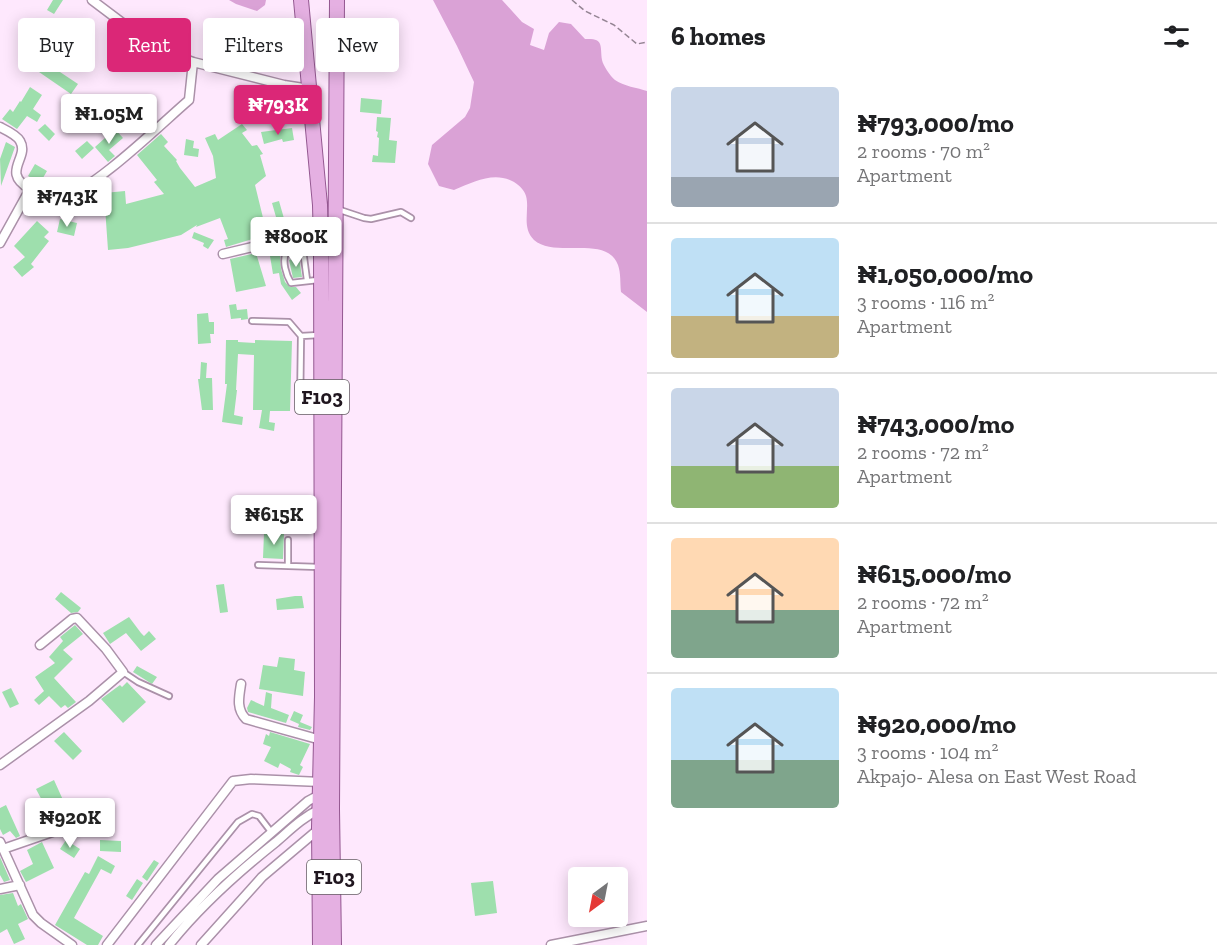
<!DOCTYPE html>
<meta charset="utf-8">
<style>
body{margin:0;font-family:"Zilla Slab",serif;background:#f6f6f6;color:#202124;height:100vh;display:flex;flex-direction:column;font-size:22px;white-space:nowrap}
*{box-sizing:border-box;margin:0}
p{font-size:20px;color:#757577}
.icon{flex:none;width:33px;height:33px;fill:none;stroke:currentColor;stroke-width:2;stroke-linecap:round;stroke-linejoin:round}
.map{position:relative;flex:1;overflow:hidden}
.sheet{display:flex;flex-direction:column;background:#fff;width:570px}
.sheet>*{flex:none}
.top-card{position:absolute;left:18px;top:18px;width:538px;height:54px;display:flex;gap:12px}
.needle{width:39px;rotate:212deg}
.tools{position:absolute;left:568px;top:867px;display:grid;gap:12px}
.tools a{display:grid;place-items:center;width:60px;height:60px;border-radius:6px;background:#fff;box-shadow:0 3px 15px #0003;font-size:30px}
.price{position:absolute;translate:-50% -51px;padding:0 14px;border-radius:6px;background:#fff;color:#222;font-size:20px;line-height:39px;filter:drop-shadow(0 2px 3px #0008)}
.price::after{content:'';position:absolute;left:50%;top:36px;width:18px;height:14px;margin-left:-9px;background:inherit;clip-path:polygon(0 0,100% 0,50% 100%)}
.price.on{background:#db2777;color:#fff}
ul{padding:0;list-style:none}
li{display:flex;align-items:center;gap:18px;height:150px;padding:0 24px}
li+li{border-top:2px solid #e0e0e0}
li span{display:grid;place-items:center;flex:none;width:168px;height:120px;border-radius:6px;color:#555}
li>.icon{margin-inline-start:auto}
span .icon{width:72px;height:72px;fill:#fffc;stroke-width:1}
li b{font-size:26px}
h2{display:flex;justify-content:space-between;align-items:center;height:72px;padding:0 24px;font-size:26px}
.chip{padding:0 21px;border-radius:6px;background:#fff;box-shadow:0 3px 15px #0003;font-size:21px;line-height:54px}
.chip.on{background:#db2777;color:#fff}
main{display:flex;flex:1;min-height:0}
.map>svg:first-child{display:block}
</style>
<main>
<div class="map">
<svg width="647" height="945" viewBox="0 0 647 945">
<rect width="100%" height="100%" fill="#fee8fd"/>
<path fill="#daa2d6" d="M229,0h37l-1,5 -8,6 -21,-7z
M433,0h69l20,22 12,7 -4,16 14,5 5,-17 10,-11 12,2 14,15c19,-1 15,6 17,21 1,5 8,16 13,20 8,6 23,8 32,11v221l-26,-20c-1,-8 0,-19 -3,-27 -12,-31 -62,-6 -84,-25 -13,-13 -4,-30 -8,-44 -2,-6 -6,-10 -12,-14 -20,-11 -40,0 -60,8l-15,-4 -11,-22 4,-19 33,-28 5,-9 4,-26 -17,-36z"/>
<path fill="#9edfad" d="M53,0h10l-9,14 -7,-4z
M129,41l25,12 -1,4 -26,-11z
M45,62l33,22 -7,10 -32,-22z
M30,87l12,8 -9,14 8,6 -4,7 -10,-6 -10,13 -15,-10 8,-10 3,3 7,-11 1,1z
M361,98l21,2 -1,14 -21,-2z
M377,117l14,1 -2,22 8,1 -2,22 -23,-1 1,-7 5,1 1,-18 -2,-1 1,-5 -2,-1z
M45,124l10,10 -6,7 -11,-11z
M242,124l5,6 -5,3 10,13 5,-1 6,9 -3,1 6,21 -11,9 10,41 -4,1 2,9 -37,11 -2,-7 4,-1 -8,-21 -24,9 1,-2 -16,10 -53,13 -20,2 -4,-57 21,-2 1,13 38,-10 -10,-12 3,-2 -20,-25 24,-21 7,8 -4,4 13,14 -1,1 4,7 15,19 21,-9 -3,-22 -8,-18 10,-4 3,6z
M292,128l2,12 -11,2 -1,-3 -18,5 -3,-12z
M115,129l8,9 -14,12 6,6 -7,6 -13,-15z
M186,139l8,2 -1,7 6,1 -1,8 -14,-2z
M87,141l7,7 -12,11 -7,-8z
M6,142l9,5 -14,39 -1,-27z
M35,164l12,7 -7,12 -12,-7z
M279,201l8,28 -7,2 -8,-28z
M60,219l17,4 -3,13 -17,-4z
M37,221l12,11 -5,5 5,4 -18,23 3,3 -12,10 -9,-10 12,-10 -11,-11z
M194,232l20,8 -6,9 -5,-3 1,-3 -12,-5z
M256,253l10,33 -30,6 -6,-33z
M280,255l1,14 4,13 5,5h6l5,6 -9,7 -11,-16 -2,-11 -6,1 -3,-18z
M299,257l3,20 -9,1 -4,-18z
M236,304l1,6 10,-1 1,10 -7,1v-2l-10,1 -2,-14z
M208,313l1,9h5v12h-4l1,9 -13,1 -1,-30z
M226,340h12v2l17,1v-3l37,1 -2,70h-20l-1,11 6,1 -1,8 -15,-3 3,-18h-9l1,-55 -16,-1 -2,36h1l-3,25 9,2 -1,8 -20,-3 5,-38h-2z
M201,362l6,1 -1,15h6l1,32h-11l-4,-31h2z
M264,533l20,1 -1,25 -20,-1z
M224,584l4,28 -8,1 -4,-28z
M61,592l20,16 -3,4 -7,1 -16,-14z
M295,596h7l2,12 -27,2 -1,-11z
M129,617l12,16 3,3 5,-5 7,8 -15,12 -15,-18 -16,11 -7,-11z
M75,625l8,9 -20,16 10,9 -19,19 22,24 -8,6 -3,-3 -4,3 -12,-12 -10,9 -5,-5 10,-9 -9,-14 20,-14 -6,-6 14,-16 -3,-4z
M279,657l16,2 -1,11 11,2 -2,24 -44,-7 4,-24 14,2z
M137,666l20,11 -5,7 -19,-12z
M127,682l19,20 -23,21 -22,-24 19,-14 2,2z
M11,688l8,16 -9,4 -8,-16z
M266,692l6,2 -1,14 18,7 -3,8 -38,-11 -1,-4 4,-8 13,6z
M294,711l9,4 -3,7 12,5 -2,3 -12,-3 1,-3 -9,-4z
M64,732l18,19 -9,9 -19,-19z
M270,732l40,12 -10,21 3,2 -4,8 -9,-3 1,-3 -11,-6 -2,5 -14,-7 7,-14 -8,-3 3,-10 3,2z
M54,780l9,20 -17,8 -10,-19z
M6,805l14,31 -4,2 -6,-7 -7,4 -3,-6v-21z
M66,840l14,9 -6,9 -14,-9z
M100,840l21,1v11l-21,-1z
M42,842l12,26 -28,14 -6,-11 13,-7 -6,-14z
M98,856l17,10 -4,8 -10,-5 -27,49 29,18 -5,9h-11l-32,-20 30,-53 4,2z
M0,857l10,23 -6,2 -4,-7z
M154,860l5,3 -12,18 -5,-4z
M137,879l6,4 -11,17 -6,-4z
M493,881l4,32 -22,3 -4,-33z
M13,893l5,13 3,-2 7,15 -10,5 7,15 -11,5 -7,-15 -7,4v-38z"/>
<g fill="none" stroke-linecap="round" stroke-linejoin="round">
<defs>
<path id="service" d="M337,209l27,9 7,1 30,-7 10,6
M303,250l4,30
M318,280l-27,3c-5,-8 -9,-22 -5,-30l33,-6
M252,321l37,1 12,14 -1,74
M301,336l18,-1
M258,565l61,2
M288,566v-26
M123,672l15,10 31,14
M138,945l100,-123 14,-8 7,2 13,17"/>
<path id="minor" d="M92,0l49,37 22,14 30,11
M0,127c6,3 17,8 20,14 10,17 -20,31 10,48
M0,243l30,-54c10,4 21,11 31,9 31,-6 102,-76 128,-98l4,-38 91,23 26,4
M223,254l97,-23
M241,684c-2,13 -5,25 5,35l75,21
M0,765l89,-64 34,-29 -17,-23 -29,-31 -5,1 -32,26
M0,842l33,73 8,8 31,22
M3,849l58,-20
M0,889l20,-4
M107,945l126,-164 18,-2 70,3
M156,945l62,-66 90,-78 13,-7
M169,945c31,-39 68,-72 107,-103 14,-12 27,-25 44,-33
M201,945l61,-68 58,-49
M551,945l96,-19"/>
<path id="primary" d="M301,0l19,205 1,42 1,450 -3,131 1,117
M334,945l-2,-136 5,-809"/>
</defs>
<use href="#service" stroke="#ab91a9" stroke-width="8"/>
<use href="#minor" stroke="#ab91a9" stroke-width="11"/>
<use href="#primary" stroke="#945891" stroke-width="16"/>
<path stroke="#958594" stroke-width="1.5" stroke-dasharray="6 3" stroke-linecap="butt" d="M572,0l13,11 29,14 23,19 10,-2"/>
<use href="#service" stroke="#fff" stroke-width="4.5"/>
<use href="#minor" stroke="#fff" stroke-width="8"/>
<use href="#primary" stroke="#e5b0e2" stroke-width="14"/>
</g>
<g text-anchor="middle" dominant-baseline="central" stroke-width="5" stroke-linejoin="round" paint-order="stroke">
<g fill="#fff" stroke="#635c62" stroke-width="1.5">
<rect x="295" y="380" width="54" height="34" rx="4.5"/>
<rect x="307" y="860" width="54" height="34" rx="4.5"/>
</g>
<g font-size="20" font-weight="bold" fill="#20161f">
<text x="322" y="397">F103</text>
<text x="334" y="877">F103</text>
</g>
</g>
</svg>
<div class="tools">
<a><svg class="needle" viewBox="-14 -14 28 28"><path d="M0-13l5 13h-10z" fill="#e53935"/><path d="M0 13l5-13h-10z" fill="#757577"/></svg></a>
</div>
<b class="price on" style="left:278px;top:136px">₦793K</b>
<b class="price" style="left:109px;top:145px">₦1.05M</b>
<b class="price" style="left:67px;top:228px">₦743K</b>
<b class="price" style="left:296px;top:268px">₦800K</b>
<b class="price" style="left:274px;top:546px">₦615K</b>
<b class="price" style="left:70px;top:849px">₦920K</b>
<div class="top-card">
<a class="chip">Buy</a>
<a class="chip on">Rent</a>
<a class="chip">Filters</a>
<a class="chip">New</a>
</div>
</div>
<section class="sheet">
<h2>6 homes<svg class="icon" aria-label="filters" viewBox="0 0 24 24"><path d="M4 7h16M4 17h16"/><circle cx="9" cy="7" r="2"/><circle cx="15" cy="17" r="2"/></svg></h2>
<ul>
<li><span style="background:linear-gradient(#c9d6e8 75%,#9aa5b1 0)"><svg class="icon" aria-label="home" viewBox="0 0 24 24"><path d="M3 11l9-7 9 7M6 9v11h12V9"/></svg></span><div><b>₦793,000/mo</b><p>2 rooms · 70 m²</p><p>Apartment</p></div></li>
<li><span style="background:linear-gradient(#bfe0f5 65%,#c2b280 0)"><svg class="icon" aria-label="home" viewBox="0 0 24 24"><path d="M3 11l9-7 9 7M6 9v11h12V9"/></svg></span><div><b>₦1,050,000/mo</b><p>3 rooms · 116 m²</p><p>Apartment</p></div></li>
<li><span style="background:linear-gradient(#c9d6e8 65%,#8fb573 0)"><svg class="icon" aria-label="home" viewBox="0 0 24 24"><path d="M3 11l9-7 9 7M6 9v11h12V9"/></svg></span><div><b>₦743,000/mo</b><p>2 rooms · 72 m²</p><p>Apartment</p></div></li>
<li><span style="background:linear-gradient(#ffd9b3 60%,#7fa58c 0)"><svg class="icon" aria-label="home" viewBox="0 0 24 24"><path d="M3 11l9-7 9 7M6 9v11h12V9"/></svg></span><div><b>₦615,000/mo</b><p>2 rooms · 72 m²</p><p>Apartment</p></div></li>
<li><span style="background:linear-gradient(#bfe0f5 60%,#7fa58c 0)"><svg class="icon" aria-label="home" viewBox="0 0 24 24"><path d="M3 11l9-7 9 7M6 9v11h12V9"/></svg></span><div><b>₦920,000/mo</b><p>3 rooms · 104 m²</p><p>Akpajo- Alesa on East West Road</p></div></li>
</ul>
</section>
</main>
